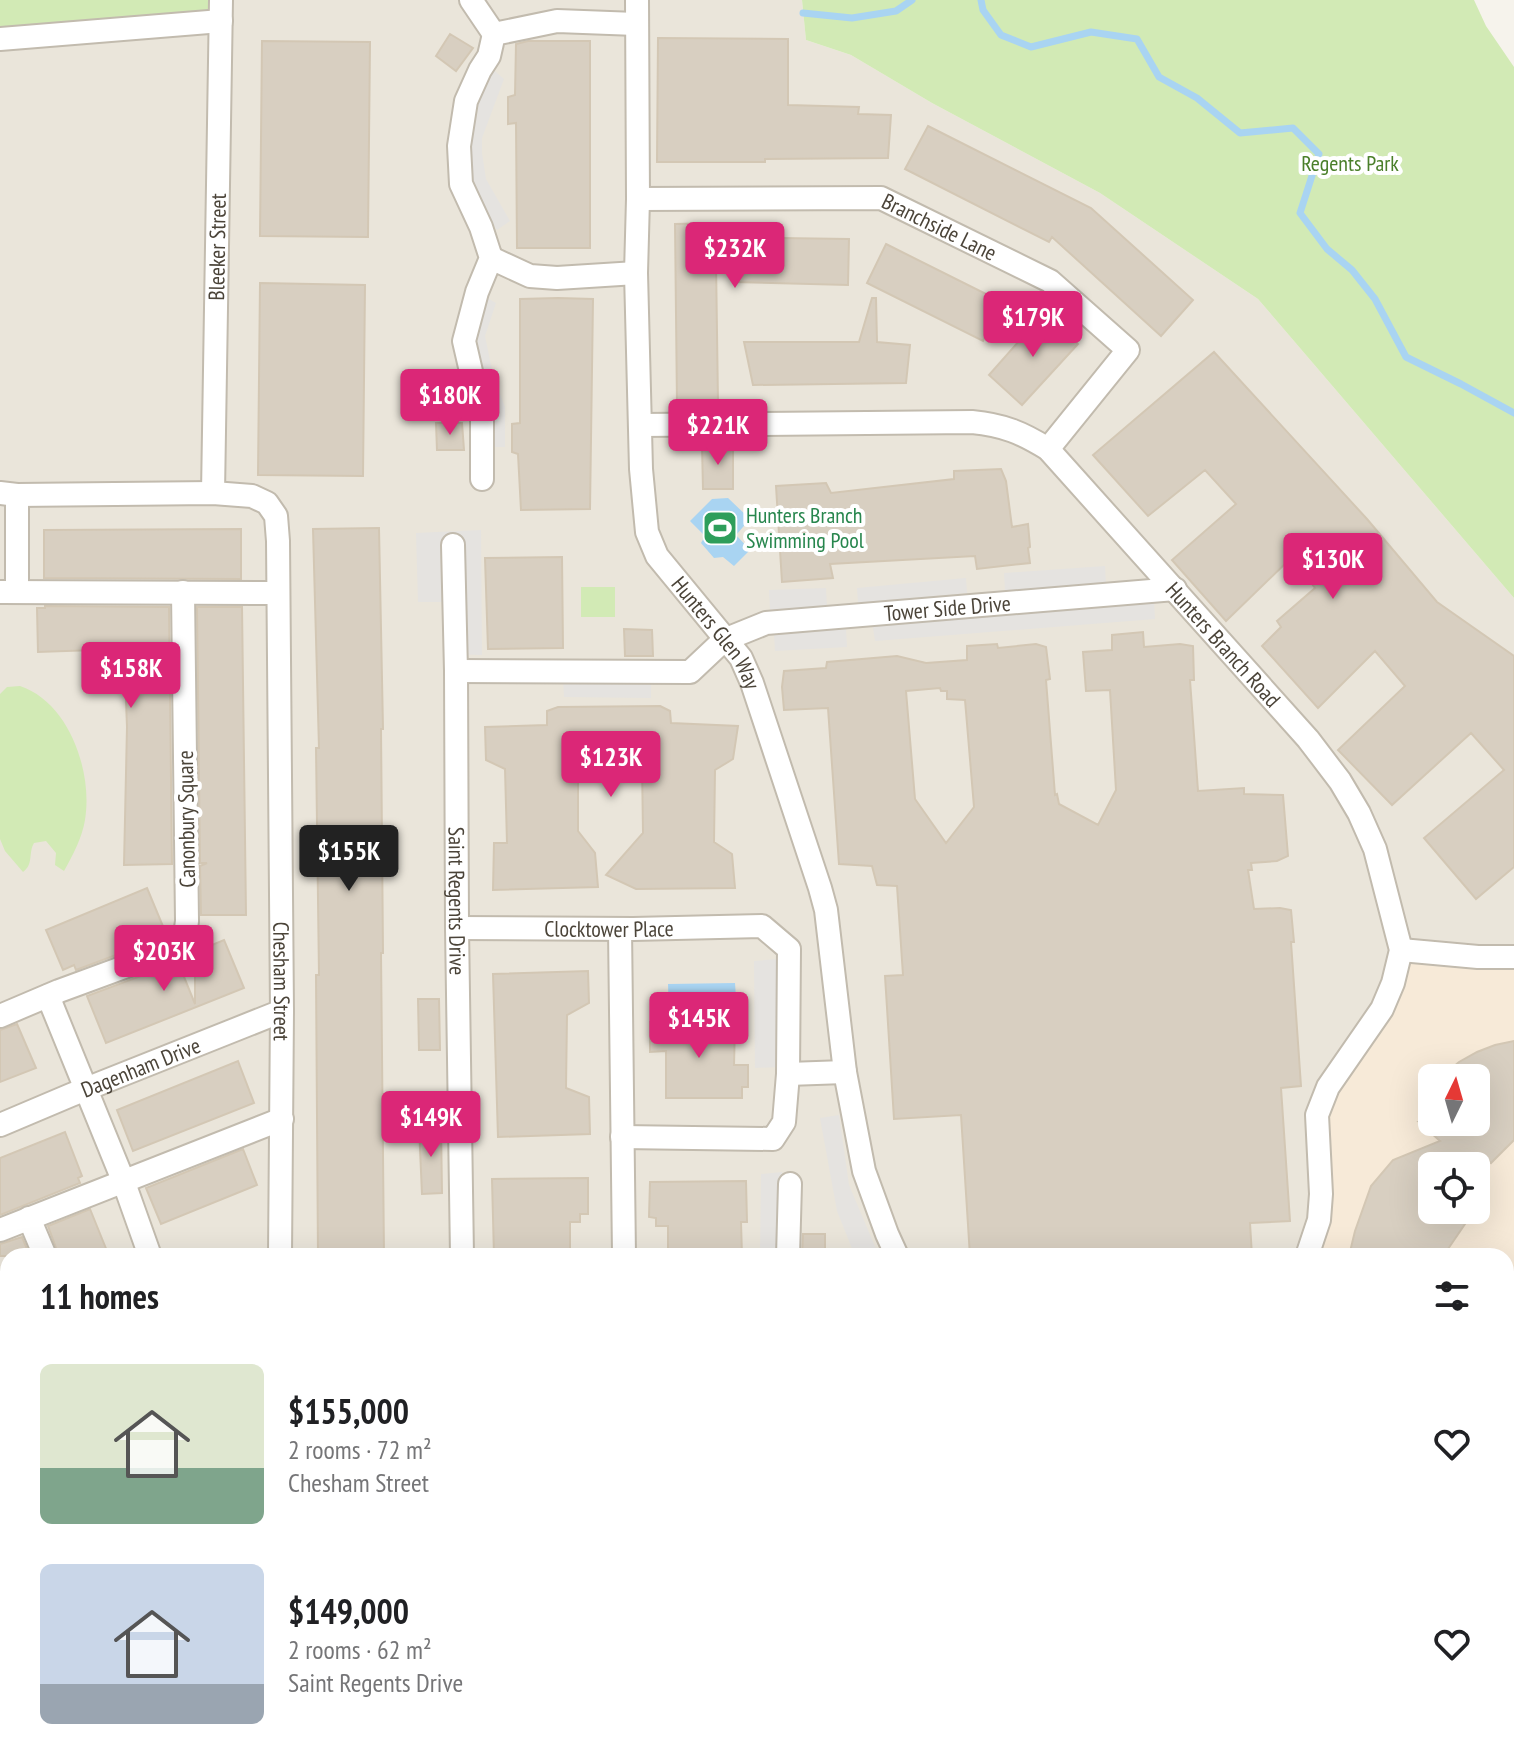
<!DOCTYPE html>
<meta charset="utf-8">
<style>
body{margin:0;font-family:"PT Sans Narrow",sans-serif;background:#f2f2f2;color:#202124;height:100vh;display:flex;flex-direction:column;font-size:30px;white-space:nowrap}
*{box-sizing:border-box;margin:0}
p{font-size:26px;color:#757577}
.icon{flex:none;width:44px;height:44px;fill:none;stroke:currentColor;stroke-width:2;stroke-linecap:round;stroke-linejoin:round}
.map{position:relative;flex:1;overflow:hidden}
.details{position:absolute;left:0px;top:1248px;width:1514px;height:514px;display:flex;flex-direction:column;background:#fff;border-radius:24px 24px 0 0;box-shadow:0 8px 32px #0002}
.details>*{flex:none}
.needle{width:52px;rotate:5deg}
.fabs{position:absolute;left:1418px;top:1064px;display:grid;gap:16px}
.fabs a{display:grid;place-items:center;width:72px;height:72px;border-radius:12px;background:#fff;box-shadow:0 8px 32px #0002;font-size:40px}
.price{position:absolute;translate:-50% -68px;padding:0 18px;border-radius:8px;background:#db2777;color:#fff;font-size:26px;line-height:52px;filter:drop-shadow(0 2px 4px #0008)}
.price::after{content:'';position:absolute;left:50%;top:48px;width:24px;height:18px;margin-left:-12px;background:inherit;clip-path:polygon(0 0,100% 0,50% 100%)}
.price.current{background:#222;color:#fff}
ul{padding:0;list-style:none}
li{display:flex;align-items:center;gap:24px;height:200px;padding:0 40px}
li span{display:grid;place-items:center;flex:none;width:224px;height:160px;border-radius:12px;color:#555}
li>.icon{margin-inline-start:auto}
span .icon{width:96px;height:96px;fill:#fffc;stroke-width:1}
li b{font-size:34px}
h2{display:flex;justify-content:space-between;align-items:center;height:96px;padding:0 40px;font-size:34px}
.map>svg:first-child{display:block}
</style>
<div class="map">
<svg width="1514" height="1761" viewBox="0 0 1514 1761">
<rect width="100%" height="100%" fill="#f6f3ec"/>
<path fill="#eae5da" d="M218,0h584l4,40 45,15 81,48 168,90 158,106 256,299v356l-210,302h-1296v498h502l-19,7h-491v-1722z
M1514,1624v137h-708l32,-7h668v-129z"/>
<path fill="#f7ead8" fill-rule="evenodd" d="M1514,954v376l-8,31v-105h-202l13,-141 82,-151zM1432,1078h44v44h-44zM1432,1166h44v44h-44z"/>
<path fill="#d2eab5" d="M0,0h221l-20,22 -201,17z
M802,0h672l12,26 28,41v531l-256,-299 -158,-106 -168,-90 -81,-48 -45,-15z
M581,587h34v30h-34z
M20,686c49,16 73,86 65,134 -3,18 -12,35 -21,51l-9,-6 1,-12 -10,-12 -12,2c-6,10 0,21 -11,29l-18,-21 -5,-12v-145l7,-7z
M1514,1330v152l-8,2v-123z
M1514,1633v128h-2l-6,-79v-48z
M183,1754h208v7h-202z"/>
<path fill="#e5e3e0" d="M489,66l15,13 -22,59v15l4,26 24,42 -13,9 -29,-43 -4,-61z
M480,294l16,9 -11,33 8,39 12,32v40h-18l-18,-106z
M481,530l1,125 -34,-1 1,-52h-31l-2,-69z
M1105,566l1,18 -101,7 -1,-18z
M966,578l1,15 -109,10 -1,-15z
M826,588l1,19 -57,3 -1,-20z
M1154,601l1,18 -280,22 -3,-19z
M846,629l1,18 -72,4 -1,-17z
M651,678v20l-87,-1 -1,-18z
M777,959l1,108 -23,1 -1,-107z
M839,1115l10,70 30,71h-24l-18,-45 -17,-93z
M782,1172l-1,84h-21l1,-82z"/>
<path fill="#a9d4f2" d="M728,498l22,21 -14,16 14,15 -16,16 -11,-9 -9,1 -13,-15 4,-7 -15,-15 22,-22z
M735,983l2,30h-68l-1,-29z"/>
<g fill="none" stroke-linecap="round" stroke-linejoin="round">
<path stroke="#a9d4f2" stroke-width="7" d="M981,0l2,10 18,25 30,12 60,-15 46,7 22,38 38,21 43,35 53,-5 26,26 -19,59 27,36 25,21 23,29 31,58 55,27 53,29
M803,13l49,5 44,-7 16,-11"/>
</g>
<path fill="#d8cfc1" stroke="#d3c7b4" stroke-width="2" fill-rule="evenodd" d="M450,34l23,14 -17,23 -20,-15z
M658,38l130,1v66l71,2 -1,7 33,1 -3,43 -123,1v3h-108z
M262,41l108,1 -2,195 -108,-1z
M528,41h62v207h-73l-1,-125 -8,1v-27l7,-2 1,-51z
M928,126l163,82 102,92 -32,36 -109,-99 -3,5 -144,-73z
M716,223v14l133,2 -1,46 -115,-3 -4,-21 -13,1 2,141 -41,1 -2,-180z
M886,244l116,58 -19,39 -116,-58z
M260,283l105,2 -2,191 -105,-1z
M558,298l35,1 -3,210 -69,1 -3,-56 -6,-2v-28l8,-1v-124z
M872,298h4l1,44 33,3 -4,38 -153,2 -9,-43h115z
M1044,313l34,31 -56,61 -33,-30z
M1214,352l153,167 70,83 77,54v211l-38,32 -52,-61 80,-68 -33,-37 -79,72 -54,-55 67,-64 -30,-35 -57,57 -56,-62 19,-19 -4,-6 38,-33 -24,-30 -65,63 -54,-61 64,-56 -31,-34 -57,46 -55,-61z
M436,423h26l2,27h-27z
M702,445h31v44h-30z
M1001,469l5,12 6,46 16,-3 2,23 -2,1 2,15 -53,6 -2,-13 -145,8 3,14 -51,4 -6,-96 50,-3 5,10 123,-14v-8z
M379,528l4,201h-2l2,224h-2l3,303h-66l-2,-281h3l-3,-227h3l-6,-219z
M241,529v50l-197,-1v-48z
M562,557l1,91 -75,1 -3,-91z
M45,606l124,1 3,257 -48,1 3,-138 -3,-78 -86,3 -1,-44h8z
M197,607h45l4,308h-45l-1,-49 7,-3h-7z
M624,629l28,1 1,26h-28z
M1143,632l1,15 36,-3 13,2 1,34h-4l8,111 46,-3v6l39,1 5,61 -11,5 -26,2 1,7h-4l6,39 26,-1 11,2 3,32h-3l10,144 -20,2 9,133 -40,2 2,33h-282l-9,-141 -67,4 -9,-143 18,-1 -6,-89 -20,-1 -5,-19 -33,-2 -11,-156 -44,2 -2,-23 2,-16 42,-3 1,-6 70,-6 29,7 41,-3v-14l30,-2 1,4 38,-4 10,3 4,32 -4,1 9,115 2,-1 2,10 39,21 18,-35 -6,-100 -24,1 -3,-39 29,-2v-15zM940,688l1,3h6v8l18,1 9,107 -28,36 -31,-44 -9,-108z
M660,706l10,5 1,12 67,3 -5,33 -18,11 -1,72 18,12 3,34 -99,1 -30,-14 37,-42 -1,-70 -48,-3 -16,2v69l17,22 3,34 -105,3 1,-47h13l-2,-74 -19,-9 -1,-33 62,-2v-14l11,-4z
M147,888l20,48 -91,34 -2,-5 -11,5 -17,-40z
M224,940l20,48 -138,55 -19,-47 91,-34 17,42v-52z
M588,971l1,32 -22,12 -1,73 23,9 1,37 -92,3 -5,-163z
M418,999h21l1,51h-21z
M650,1022l85,3 -1,40h14v22h-6v11h-76v-47l-16,1z
M17,1024l19,44 -36,14v-52z
M1514,1041v99l-23,23 -11,-10 -11,10 -11,3h-26v44h25l10,11 -19,28v7h-99l6,-25 16,-45 22,-26 47,-19 -21,-19h57v-44h-36l19,-16 18,-10 18,-7z
M238,1061l16,42 -121,48 -16,-41z
M419,1126h22l1,67 -20,1z
M65,1132l17,44 -4,2 2,5 -80,32v-57z
M243,1149l14,36 -96,39 -15,-36z
M588,1178v36h-8v8h-10v34h-76l-2,-77z
M746,1181l1,41h-6l1,34h-74v-30h-12v-8l-7,-1 1,-35z
M90,1209l19,47h-50l-11,-30z
M803,1234h22v22h-23z
M22,1237l8,19h-30v-12z"/>
<g fill="none" stroke-linecap="round" stroke-linejoin="round">
<defs>
<g id="minor">
<path d="M471,0l23,34"/>
<path id="s1" d="M637,0l1,199 -2,74 5,196 6,63 10,24 84,102 11,25 68,205 6,22 19,162 19,99 23,63 10,22"/>
<path d="M0,39l221,-18"/>
<path id="s2" d="M638,199l243,-1 169,83 78,69 -80,99"/>
<path d="M491,258l39,18 27,2 79,-5"/>
<path id="s3" d="M640,425l332,-3c32,3 50,11 76,27l260,290 32,42 19,32 16,36 26,101 -8,33 -11,26 -54,78 -11,28 4,79 -2,26 -12,36"/>
<path d="M482,479v-60l-18,-78 13,-49 14,-34 -10,-31 -20,-43 -2,-38 7,-45 14,-31 9,-14 5,-22 63,-13 79,3"/>
<path id="s4" d="M0,493l17,2 196,-2 39,3 15,7 9,13 2,25 4,470 -2,245"/>
<path id="s5" d="M213,493l8,-493"/>
<path d="M17,495v97"/>
<path id="s6" d="M453,545l3,126 1,257 5,328"/>
<path d="M0,592l278,1"/>
<path id="s7" d="M456,671l234,1 34,-32 42,-17 409,-34"/>
<path id="s8" d="M457,928l176,1 129,-3 27,23 -1,125 -4,48 -11,17 -151,-2"/>
<path d="M620,929l4,327"/>
<path d="M1401,950l77,7h36"/>
<path d="M48,996l75,184 27,76"/>
<path d="M0,1016l59,-25 117,-43 8,-5 3,-22 -4,-329"/>
<path d="M788,1074l57,-2"/>
<path id="s9" d="M0,1125l71,-30 211,-84"/>
<path d="M29,1218l16,38"/>
<path d="M0,1230l282,-111"/>
<path d="M788,1256l2,-72"/>
<path d="M486,1761l2,-7"/>
<path d="M1255,1761l1,-7"/>
<path d="M1443,1761l10,-2"/>
</g>
<path id="tertiary" d="M0,1413l8,20
M0,1523l8,20
M94,1754l3,7
M139,1754l2,7"/>
<path id="primary" d="M1506,1540l8,-1
M586,1761l15,-7"/>
</defs>
<use href="#minor" stroke="#c2bbae" stroke-width="26"/>
<use href="#tertiary" stroke="#c2bbae" stroke-width="32"/>
<use href="#primary" stroke="#e6c16a" stroke-width="40"/>
<use href="#minor" stroke="#fff" stroke-width="22"/>
<use href="#tertiary" stroke="#fff" stroke-width="28"/>
<use href="#primary" stroke="#ffe39c" stroke-width="36"/>
</g>
<defs>
<symbol id="stadium-square" viewBox="-11 -11 22 22"><rect x="-9" y="-9" width="18" height="18" rx="4" fill="#2e9e5b" stroke="#fff"/><path d="M0-5a6.5 5 0 1 0 0 10a6.5 5 0 1 0 0-10ZM-3.5-1.8h7v3.6h-7Z" fill="#fff"/></symbol>
</defs>
<g fill-rule="evenodd">
<use href="#stadium-square" x="700" y="508" width="40" height="40"/>
</g>
<g text-anchor="middle" dominant-baseline="central" stroke-width="8" stroke-linejoin="round" paint-order="stroke">
<g font-size="22" fill="#4a7f2a" stroke="#fff">
<text x="1350" y="163">Regents Park</text>
</g>
<g font-size="22" fill="#4b4439" stroke="#fff">
<text stroke="none"><textPath href="#s2" startOffset="308">Branchside Lane</textPath></text>
<text stroke="none"><textPath href="#s5" startOffset="246">Bleeker Street</textPath></text>
<text stroke="none"><textPath href="#s7" startOffset="508">Tower Side Drive</textPath></text>
<text stroke="none"><textPath href="#s1" startOffset="656">Hunters Glen Way</textPath></text>
<text stroke="none"><textPath href="#s3" startOffset="676">Hunters Branch Road</textPath></text>
<text transform="translate(186 819) rotate(-91)">Canonbury Square</text>
<text stroke="none"><textPath href="#s6" startOffset="356">Saint Regents Drive</textPath></text>
<text stroke="none"><textPath href="#s8" startOffset="152">Clocktower Place</textPath></text>
<text stroke="none"><textPath href="#s4" startOffset="750">Chesham Street</textPath></text>
<text stroke="none"><textPath href="#s9" startOffset="152">Dagenham Drive</textPath></text>
</g>
<g font-size="22" fill="#27864d" stroke="#fff" text-anchor="start">
<text x="746" y="515">Hunters Branch<tspan x="746" dy="25">Swimming Pool</tspan></text>
</g>
</g>
</svg>
<div class="fabs">
<a><svg class="needle" viewBox="-14 -14 28 28"><path d="M0-13l5 13h-10z" fill="#e53935"/><path d="M0 13l5-13h-10z" fill="#757577"/></svg></a>
<a><svg class="icon" aria-label="locate" viewBox="0 0 24 24"><circle cx="12" cy="12" r="6"/><path d="M12 2v4M12 18v4M2 12h4M18 12h4"/></svg></a>
</div>
<b class="price" style="left:735px;top:290px">$232K</b>
<b class="price" style="left:1033px;top:359px">$179K</b>
<b class="price" style="left:450px;top:437px">$180K</b>
<b class="price" style="left:718px;top:467px">$221K</b>
<b class="price" style="left:1333px;top:601px">$130K</b>
<b class="price" style="left:131px;top:710px">$158K</b>
<b class="price" style="left:611px;top:799px">$123K</b>
<b class="price current" style="left:349px;top:893px">$155K</b>
<b class="price" style="left:164px;top:993px">$203K</b>
<b class="price" style="left:699px;top:1060px">$145K</b>
<b class="price" style="left:431px;top:1159px">$149K</b>
<section class="details">
<h2>11 homes<svg class="icon" aria-label="filters" viewBox="0 0 24 24"><path d="M4 7h16M4 17h16"/><circle cx="9" cy="7" r="2"/><circle cx="15" cy="17" r="2"/></svg></h2>
<ul>
<li><span style="background:linear-gradient(#dfe7d0 65%,#7fa58c 0)"><svg class="icon" aria-label="home" viewBox="0 0 24 24"><path d="M3 11l9-7 9 7M6 9v11h12V9"/></svg></span><div><b>$155,000</b><p>2 rooms · 72 m²</p><p>Chesham Street</p></div><svg class="icon" aria-label="heart" viewBox="0 0 24 24"><path d="M12 20l-8-8c-3-5 5-10 8-4 3-6 11-1 8 4z"/></svg></li>
<li><span style="background:linear-gradient(#c9d6e8 75%,#9aa5b1 0)"><svg class="icon" aria-label="home" viewBox="0 0 24 24"><path d="M3 11l9-7 9 7M6 9v11h12V9"/></svg></span><div><b>$149,000</b><p>2 rooms · 62 m²</p><p>Saint Regents Drive</p></div><svg class="icon" aria-label="heart" viewBox="0 0 24 24"><path d="M12 20l-8-8c-3-5 5-10 8-4 3-6 11-1 8 4z"/></svg></li>
</ul>
</section>
</div>
